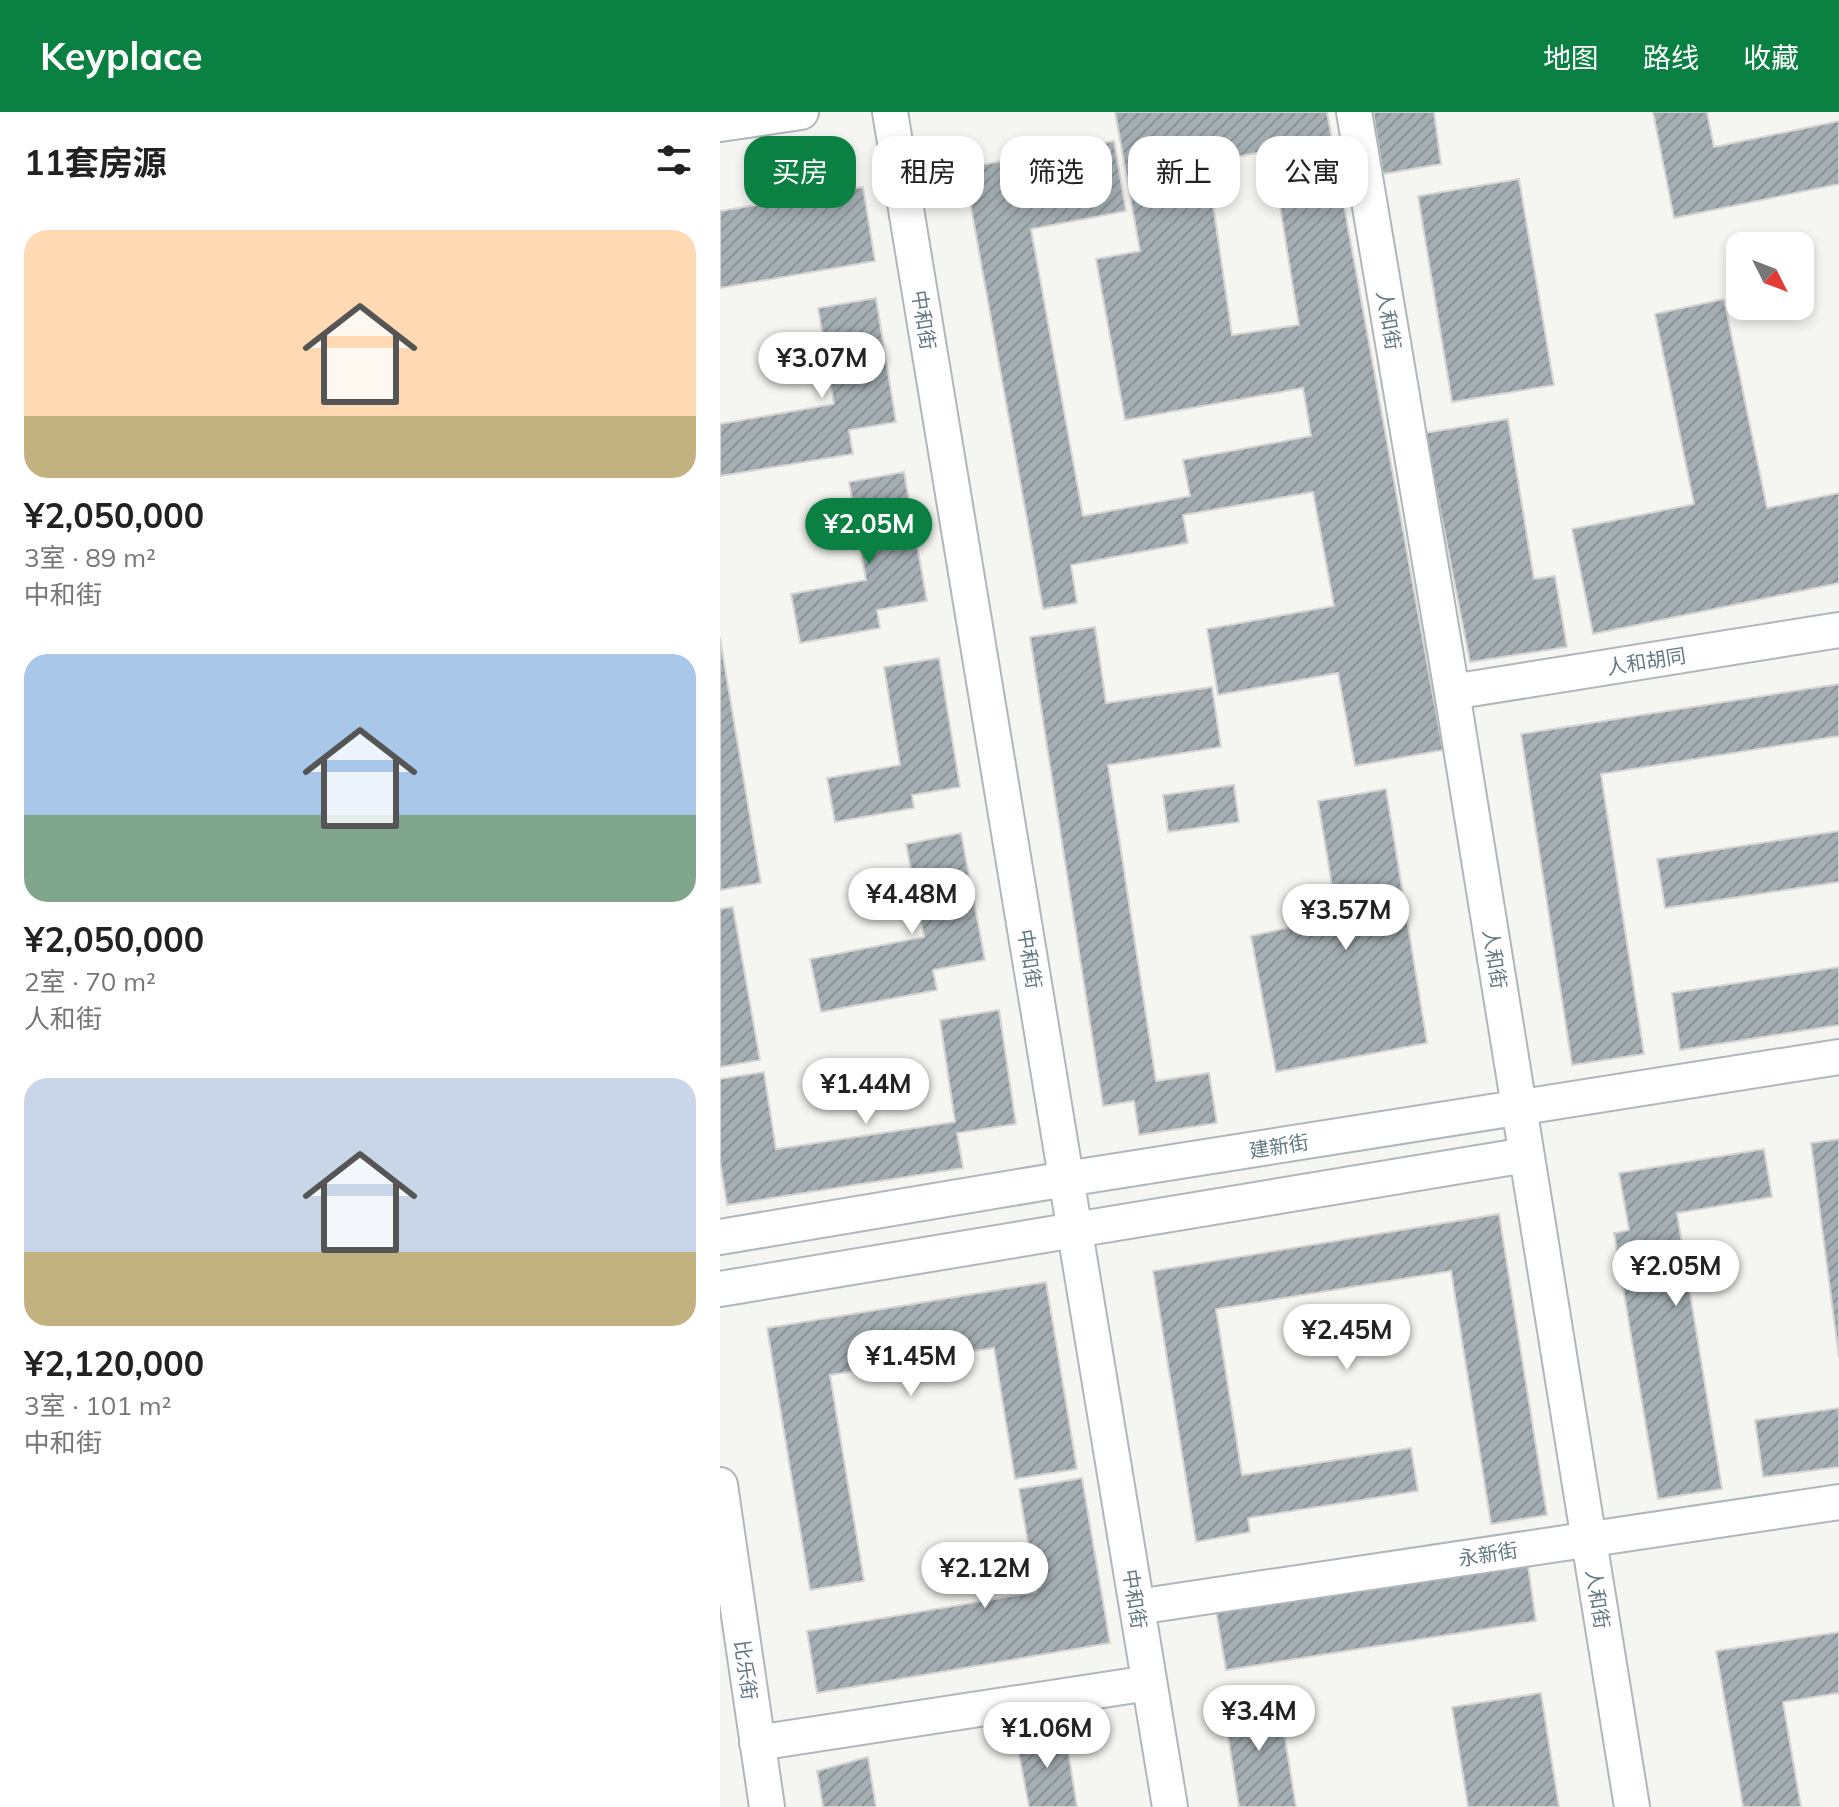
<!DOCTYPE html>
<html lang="zh">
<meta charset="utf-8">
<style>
body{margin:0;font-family:Mulish,"Noto Sans SC",sans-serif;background:#f6f6f6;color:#222;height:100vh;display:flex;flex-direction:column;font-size:30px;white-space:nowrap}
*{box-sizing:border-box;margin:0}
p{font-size:26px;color:#767676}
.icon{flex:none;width:44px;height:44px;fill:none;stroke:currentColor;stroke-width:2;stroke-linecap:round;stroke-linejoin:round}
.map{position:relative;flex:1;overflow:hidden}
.details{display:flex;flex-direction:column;background:#fff;width:720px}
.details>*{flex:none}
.banner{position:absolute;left:24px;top:24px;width:760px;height:72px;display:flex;gap:16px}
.needle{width:52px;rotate:132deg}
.controls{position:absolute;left:1006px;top:120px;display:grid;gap:16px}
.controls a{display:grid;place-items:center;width:88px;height:88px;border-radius:16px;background:#fff;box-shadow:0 4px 12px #0003;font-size:40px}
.price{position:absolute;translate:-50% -68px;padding:0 18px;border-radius:28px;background:#fff;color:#222;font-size:26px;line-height:52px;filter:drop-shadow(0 2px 4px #0008)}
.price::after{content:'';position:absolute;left:50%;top:48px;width:24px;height:18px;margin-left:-12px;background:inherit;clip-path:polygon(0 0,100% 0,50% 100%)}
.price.current{background:#0b8043;color:#fff}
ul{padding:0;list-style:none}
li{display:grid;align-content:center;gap:16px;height:424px;padding:0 24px}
li span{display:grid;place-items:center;height:248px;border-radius:24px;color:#555}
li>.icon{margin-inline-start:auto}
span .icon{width:144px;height:144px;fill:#fffc;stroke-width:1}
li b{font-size:34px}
h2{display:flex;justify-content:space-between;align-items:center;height:96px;padding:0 24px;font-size:34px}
.tag{padding:0 28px;border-radius:24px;background:#fff;box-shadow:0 4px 12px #0003;font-size:28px;line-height:72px}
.tag.current{background:#0b8043;color:#fff}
header{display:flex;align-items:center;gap:48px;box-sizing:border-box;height:112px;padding:0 40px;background:#0b8043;color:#fff}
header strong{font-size:38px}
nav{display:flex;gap:44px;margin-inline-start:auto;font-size:28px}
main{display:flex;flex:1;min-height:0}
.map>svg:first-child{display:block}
</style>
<header>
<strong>Keyplace</strong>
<nav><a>地图</a><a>路线</a><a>收藏</a></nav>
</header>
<main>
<section class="details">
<h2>11套房源<svg class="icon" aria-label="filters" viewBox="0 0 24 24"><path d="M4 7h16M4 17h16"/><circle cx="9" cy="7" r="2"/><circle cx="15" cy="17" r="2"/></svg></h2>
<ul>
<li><span style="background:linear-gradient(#ffd9b3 75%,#c2b280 0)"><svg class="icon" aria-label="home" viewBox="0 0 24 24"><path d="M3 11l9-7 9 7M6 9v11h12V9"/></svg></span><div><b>¥2,050,000</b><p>3室 · 89 m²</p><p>中和街</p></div></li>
<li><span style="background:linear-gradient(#a9c7e8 65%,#7fa58c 0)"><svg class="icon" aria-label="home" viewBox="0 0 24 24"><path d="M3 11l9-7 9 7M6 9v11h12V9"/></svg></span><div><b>¥2,050,000</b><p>2室 · 70 m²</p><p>人和街</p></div></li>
<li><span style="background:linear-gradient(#c9d6e8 70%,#c2b280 0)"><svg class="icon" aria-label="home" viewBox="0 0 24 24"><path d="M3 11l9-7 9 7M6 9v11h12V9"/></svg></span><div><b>¥2,120,000</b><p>3室 · 101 m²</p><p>中和街</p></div></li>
</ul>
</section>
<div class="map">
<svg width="1119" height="1695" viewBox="0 0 1119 1695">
<defs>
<pattern id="building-hatch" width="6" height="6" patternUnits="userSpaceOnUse" patternTransform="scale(2)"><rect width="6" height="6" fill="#a5afb3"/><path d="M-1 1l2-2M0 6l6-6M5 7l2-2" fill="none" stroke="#8a9397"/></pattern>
</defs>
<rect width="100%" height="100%" fill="#f5f5f1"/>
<path fill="url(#building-hatch)" stroke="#d7d6d4" stroke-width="2" fill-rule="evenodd" d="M395,0h212l116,638 -88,16 -17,-93 -120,22 -11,-66 127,-23 -21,-114 -130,23 5,28 -117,22 6,38 -34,6 -79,-441 150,-27 12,70 -95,18 52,287 107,-20 -7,-36 128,-24 -8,-48 -178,32 -29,-161 44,-8zM551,38l28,175 -67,10 -25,-172z
M653,0h61l7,52 -58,10z
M933,0h54l7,35 125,-26v63l-165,34z
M799,67l35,206 -102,17 -34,-206z
M143,75l12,74 -155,27v-77z
M156,186l20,124 -47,8 4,24 -133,22v-52l114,-20 -16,-96z
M1004,187l43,209 72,-15v90l-246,51 -21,-105 122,-25 -39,-190z
M788,307l26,160 21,-3 12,71 -97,15 -45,-229z
M184,360l23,129 -50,9 3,18 -80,15 -9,-49 75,-14 -17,-98z
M375,515l11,76 106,-16 9,60 -113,18 48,316 53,-8 8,50 -78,12 -5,-34 -31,5 -73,-469z
M0,526l41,245 -41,7z
M219,546l21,129 -48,8 2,13 -79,14 -8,-44 73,-13 -16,-98z
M1119,572v52l-238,38 43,280 -72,11 -51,-331z
M514,673l5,37 -71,10 -5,-37z
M666,677l41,254 -151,29 -25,-136 86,-19 -19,-116z
M1119,719v51l-174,26 -8,-49z
M241,721l24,127 -52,10 4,20 -116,22 -11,-53 114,-22 -18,-93z
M13,795l27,153 -40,7v-158z
M1119,855v58l-159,25 -8,-57z
M279,898l17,114 -59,9 6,35 -236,37 -7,-44v-82l44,-7 12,77 179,-27 -15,-102z
M1119,1027v219l-28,-215z
M1044,1037l8,48 -95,16 45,276 -64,10 -44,-266 15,-3 -10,-57z
M779,1102l48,301 -56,9 -40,-253 -235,38 26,166 169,-27 7,43 -170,27 2,14 -54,10 -43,-271z
M326,1170l31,187 -62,10 -21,-131 -164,27 34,206 -54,9 -43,-262z
M1119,1296v59l-76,10 -8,-57z
M362,1366l28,165 -293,50 -10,-62 229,-39 -17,-103z
M808,1454l8,55 -310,49 -10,-59z
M1119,1520v61l-56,9 18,105h-58l-27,-156z
M821,1581l18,114h-91l-16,-100z
M558,1583l18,112h-57l-16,-103z
M345,1619l12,76h-48l-13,-69z
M148,1645l8,50h-53l-6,-36z"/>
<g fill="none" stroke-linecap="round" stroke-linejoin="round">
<defs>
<path id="secondary" d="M170,0l280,1695
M634,0l98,580 180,1115
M0,12l81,-12
M732,580l387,-62
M0,1125l346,-58 773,-122
M0,1177l806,-134
M0,1373l47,322
M417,1495l702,-105
M37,1631l392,-60"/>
</defs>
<use href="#secondary" stroke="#b0b7ba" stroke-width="38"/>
<use href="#secondary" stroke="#fff" stroke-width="34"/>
</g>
<g text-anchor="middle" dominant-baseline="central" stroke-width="8" stroke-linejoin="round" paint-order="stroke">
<g font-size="20" fill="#637883" stroke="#fff">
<text transform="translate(204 208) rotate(81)">中和街</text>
<text transform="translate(669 208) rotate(80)">人和街</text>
<text transform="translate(926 549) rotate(-9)">人和胡同</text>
<text transform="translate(310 847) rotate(81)">中和街</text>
<text transform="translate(775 847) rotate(81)">人和街</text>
<text transform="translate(559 1034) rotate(-9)">建新街</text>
<text transform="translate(768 1442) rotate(-9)">永新街</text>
<text transform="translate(415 1487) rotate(81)">中和街</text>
<text transform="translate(878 1487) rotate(81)">人和街</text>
<text transform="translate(26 1558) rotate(82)">比乐街</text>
</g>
</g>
</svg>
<div class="controls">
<a><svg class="needle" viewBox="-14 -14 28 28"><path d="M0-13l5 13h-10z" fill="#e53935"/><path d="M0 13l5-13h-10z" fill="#767676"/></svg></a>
</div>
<b class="price" style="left:102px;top:288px">¥3.07M</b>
<b class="price current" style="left:149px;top:454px">¥2.05M</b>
<b class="price" style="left:192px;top:824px">¥4.48M</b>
<b class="price" style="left:626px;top:840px">¥3.57M</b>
<b class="price" style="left:146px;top:1014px">¥1.44M</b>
<b class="price" style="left:956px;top:1196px">¥2.05M</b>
<b class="price" style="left:627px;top:1260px">¥2.45M</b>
<b class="price" style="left:191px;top:1286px">¥1.45M</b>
<b class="price" style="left:265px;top:1498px">¥2.12M</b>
<b class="price" style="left:539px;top:1641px">¥3.4M</b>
<b class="price" style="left:327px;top:1658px">¥1.06M</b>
<div class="banner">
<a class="tag current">买房</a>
<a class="tag">租房</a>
<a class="tag">筛选</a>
<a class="tag">新上</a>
<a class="tag">公寓</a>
</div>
</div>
</main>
